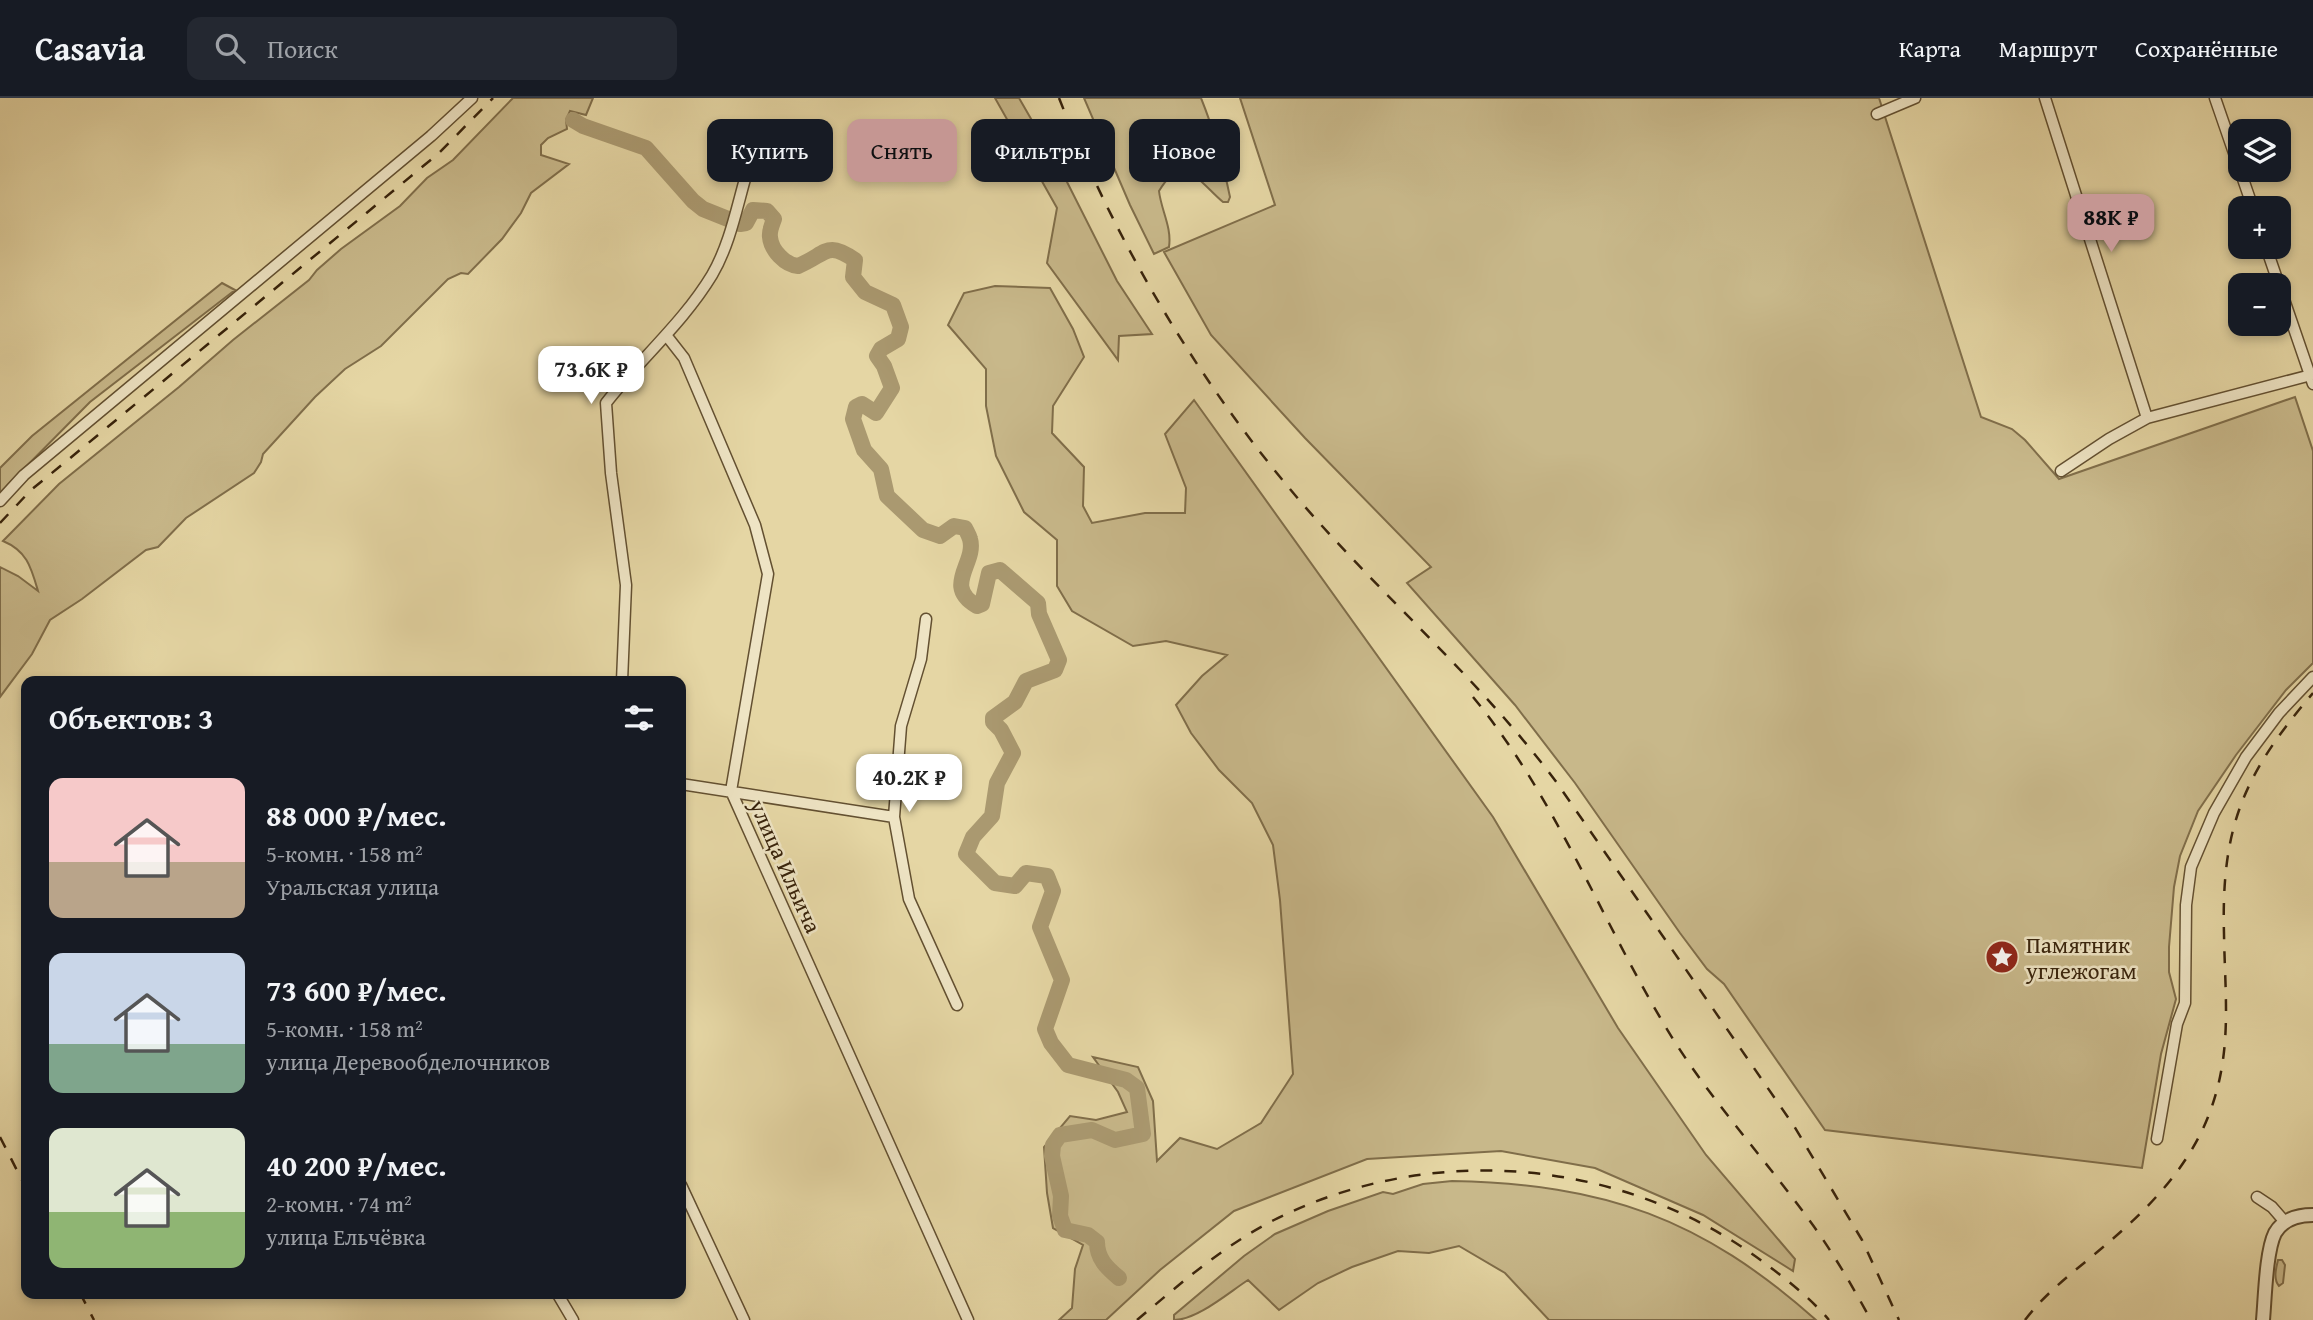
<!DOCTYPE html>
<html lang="ru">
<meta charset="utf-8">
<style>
body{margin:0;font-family:"Gentium Book Plus",serif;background:#242831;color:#f1f3f6;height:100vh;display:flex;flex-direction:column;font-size:26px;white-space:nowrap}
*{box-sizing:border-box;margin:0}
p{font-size:23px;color:#9ea1a6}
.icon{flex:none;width:38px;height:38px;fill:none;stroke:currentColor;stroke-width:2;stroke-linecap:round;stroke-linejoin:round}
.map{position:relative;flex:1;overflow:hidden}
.sheet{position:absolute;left:21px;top:578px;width:665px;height:623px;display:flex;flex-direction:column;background:#171b24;border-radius:14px;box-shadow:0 4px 10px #0003}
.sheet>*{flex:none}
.banner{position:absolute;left:707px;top:21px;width:665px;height:63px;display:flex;gap:14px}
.controls{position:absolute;left:2228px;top:21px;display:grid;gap:14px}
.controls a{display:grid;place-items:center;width:63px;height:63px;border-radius:14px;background:#171b24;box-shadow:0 4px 10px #0003;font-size:35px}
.price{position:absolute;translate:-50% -60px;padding:0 16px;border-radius:14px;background:#fff;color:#222;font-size:23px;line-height:46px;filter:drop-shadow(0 2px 4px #0008)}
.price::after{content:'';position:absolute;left:50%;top:42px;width:21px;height:16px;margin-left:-10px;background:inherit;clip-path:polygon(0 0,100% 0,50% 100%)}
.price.selected{background:#c59692;color:#111}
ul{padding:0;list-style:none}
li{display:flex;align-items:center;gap:21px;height:175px;padding:0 28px}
li span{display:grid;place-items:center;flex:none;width:196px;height:140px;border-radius:14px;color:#555}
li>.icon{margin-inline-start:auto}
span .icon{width:84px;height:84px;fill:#fffc;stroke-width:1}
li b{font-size:30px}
h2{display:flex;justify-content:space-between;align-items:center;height:84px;padding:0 28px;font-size:30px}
.pill{padding:0 24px;border-radius:14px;background:#171b24;box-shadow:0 4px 10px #0003;font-size:24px;line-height:63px}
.pill.selected{background:#c59692;color:#111}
header{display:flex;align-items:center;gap:42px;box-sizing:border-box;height:98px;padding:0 35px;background:#171b24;border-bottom:2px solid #363941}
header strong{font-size:33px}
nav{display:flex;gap:38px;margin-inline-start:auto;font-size:24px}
.search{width:490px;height:63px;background:#242831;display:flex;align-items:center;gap:18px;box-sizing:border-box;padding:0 24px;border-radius:14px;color:#9ea1a6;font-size:26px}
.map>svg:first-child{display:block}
</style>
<header>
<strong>Casavia</strong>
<div class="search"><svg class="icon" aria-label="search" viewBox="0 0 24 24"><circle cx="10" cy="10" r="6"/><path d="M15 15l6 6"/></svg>Поиск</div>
<nav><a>Карта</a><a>Маршрут</a><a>Сохранённые</a></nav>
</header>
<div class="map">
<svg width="2313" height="1222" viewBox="0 0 2313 1222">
<rect width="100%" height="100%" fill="#e5d6a4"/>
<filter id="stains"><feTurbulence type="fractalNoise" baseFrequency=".00286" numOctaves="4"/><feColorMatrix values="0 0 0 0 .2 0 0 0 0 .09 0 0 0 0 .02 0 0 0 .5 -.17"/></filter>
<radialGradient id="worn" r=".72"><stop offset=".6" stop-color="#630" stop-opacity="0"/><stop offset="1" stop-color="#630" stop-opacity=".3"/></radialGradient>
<path fill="#c8b88a" stroke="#806e4a" stroke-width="2" d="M513,0h80l-7,17 -16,-4 -4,9 1,9 -19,9 -7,7v10l28,9 -38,29 -10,20 -19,26 -34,35 -7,-1 -13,6 -67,67 -36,23 -30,28 -52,57 -2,8 -7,11 -68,45 -28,29 -12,3 -64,49 -32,21 -18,34 -32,43v-130l18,9 20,15c-7,-24 -11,-40 -35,-50l56,-57 120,-97 54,-47 76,-60 8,-10 24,-21 59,-43 27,-28 26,-18z
M995,0h24l45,78 53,105 35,53 -33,2 -1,24 -71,-97 10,-55z
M1084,0h117c13,32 22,65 29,99l-2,5h-5c-23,-19 -40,-52 -64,-11 2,19 13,36 10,56l-15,7 -24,-49z
M1240,0h639l102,319 31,12 13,11 34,39 236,-82 18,54v212l-27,27 -50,65 -38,56 -18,45 -6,31 -5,60v25l7,27 -15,55 -19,114 -317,-38 -101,-146 -17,-15 -27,-36 -105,-150 -60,-78 -108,-122 24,-16 -126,-129 -94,-103 -47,-83 111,-47z
M222,185l13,7 -145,112 -90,91v-25l32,-32z
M995,188l55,2 23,41 11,28 -31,49 -1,27 32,34 -1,39 9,17 53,-10h40l1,-25 -21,-54 29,-34 299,417 125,211 88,127 89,104 -2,12 -90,-56 -108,-47 -94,-17 -134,8 -133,52 -74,59 -54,50h-47l13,-12 3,-39 8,-24 -30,-17 -6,-35 -3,-46 26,-31 26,4 31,-8 -9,-20 -25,-35 45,10 15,34 4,60 23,-23 37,11 44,-26 32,-49 -13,-174 -7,-55 -21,-42 -33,-33 -28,-37 -15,-28 26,-29 25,-21 -61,-14 -33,5 -61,-35 -15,-25v-46l-33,-28 -28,-56 -10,-50v-37l-38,-44 16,-32z
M1452,1083c153,3 249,37 364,139h-267l-44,-47 -46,-27 -30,7 -31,-2 -46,16 -34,16 -39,27 -31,-30c-20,13 -51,40 -74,40v-5l70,-59 31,-22 53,-23 55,-19 10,2 30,-10z
M2278,1162h4l3,5 -2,18 -4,3c-6,-7 -3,-18 -1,-26z"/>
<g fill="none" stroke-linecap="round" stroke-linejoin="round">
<path stroke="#aa9970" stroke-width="16" d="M573,22l10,6 63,22 47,53 10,8 25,10
M740,126l6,-1 7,-13 14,1 7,8c-2,6 -5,12 -4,18 1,13 15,28 28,29 29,-12 28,-26 57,-6l-2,17 12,15 28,13 8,22 -3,12 -17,10 -4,7 7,10 8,22 -16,25 -14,-9 -6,3 -3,12 11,31 17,19 6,27 36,34 17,6 14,-10 11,2c2,4 4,7 5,11 7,24 -28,47 7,67l5,-2 7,-31 11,-3 38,33 1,11 20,46 -4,10 -29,11 -11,21 -22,16v4l8,8 12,23 -16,30 -5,33 -19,21 -7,17 29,29 20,3 11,-13 21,3 6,15 -13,36 22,53 -17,49 6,14 17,22 58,15 11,8 6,46 -28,6 -23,-10 -32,5 -7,10 -1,11 9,40 -1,20 5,14 23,5 9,7c0,17 10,26 22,36"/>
<defs>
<path id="minor" d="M2045,0l102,320
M2215,0l38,110
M1877,16l38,-16
M2266,149l47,137
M666,237l18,23 71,167 13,49 -37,217 237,529
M2061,373l48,-32 38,-21 164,-43
M0,403l24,-26 407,-339 41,-38
M926,521l-5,40 -20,67 -7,91 15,82 48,106
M622,583l4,-96 -15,-112 -5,-70c34,-44 77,-80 106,-128 17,-29 24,-64 33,-96
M681,686l213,33
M2157,1041l20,-115 8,-21 1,-98 5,-38 23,-54 32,-56 33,-44 34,-36
M681,1087l63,135
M2257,1099l15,10 13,15
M557,1195l16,27"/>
<path id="tertiary" d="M2263,1222c2,-22 3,-69 12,-87 8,-14 24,-18 38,-18"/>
</defs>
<use href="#minor" stroke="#635031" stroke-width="13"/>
<use href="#tertiary" stroke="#635031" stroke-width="16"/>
<use href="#minor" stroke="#eee4c4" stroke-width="10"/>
<use href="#tertiary" stroke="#eee4c4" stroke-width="12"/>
<path stroke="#38230b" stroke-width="2.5" stroke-dasharray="12 12" stroke-linecap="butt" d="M1059,0c60,152 147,297 255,419 80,90 171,169 243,266l237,343 68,114 37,80
M0,425l31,-33 38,-31 370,-306 54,-55
M1473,599c85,103 130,229 200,342 39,62 90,118 134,178 24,32 44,67 64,103
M0,1039l26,51
M80,1195l14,27
M1137,1222c43,-36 86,-74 137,-100 159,-80 355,-62 496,47 21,16 42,33 59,53
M2025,1222c22,-29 50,-49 77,-72 43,-36 85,-78 106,-131 25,-63 17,-118 16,-183 -3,-108 20,-160 89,-241"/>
</g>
<defs>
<symbol id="sight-disc" viewBox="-11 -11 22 22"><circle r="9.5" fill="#8f2418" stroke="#eee4c4"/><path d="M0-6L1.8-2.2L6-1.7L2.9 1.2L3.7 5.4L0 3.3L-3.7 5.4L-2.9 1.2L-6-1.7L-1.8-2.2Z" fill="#fff"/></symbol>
</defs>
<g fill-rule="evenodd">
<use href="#sight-disc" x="1983" y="840" width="38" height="38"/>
</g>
<g text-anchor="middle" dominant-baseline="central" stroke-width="5" stroke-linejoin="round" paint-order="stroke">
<g font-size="23" fill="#38230b" stroke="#eee4c4">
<text transform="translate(786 768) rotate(66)">улица Ильича</text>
</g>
<g font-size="23" fill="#38230b" stroke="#eee4c4" text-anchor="start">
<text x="2026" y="846">Памятник<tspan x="2026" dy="26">углежогам</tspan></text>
</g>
</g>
<rect width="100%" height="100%" filter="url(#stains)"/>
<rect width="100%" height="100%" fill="url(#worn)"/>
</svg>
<div class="controls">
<a><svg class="icon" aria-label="layers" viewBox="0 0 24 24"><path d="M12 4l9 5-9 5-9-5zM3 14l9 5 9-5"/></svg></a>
<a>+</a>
<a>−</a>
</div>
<b class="price selected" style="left:2111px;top:156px">88K ₽</b>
<b class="price" style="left:591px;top:308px">73.6K ₽</b>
<b class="price" style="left:909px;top:716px">40.2K ₽</b>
<div class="banner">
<a class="pill">Купить</a>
<a class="pill selected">Снять</a>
<a class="pill">Фильтры</a>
<a class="pill">Новое</a>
</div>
<section class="sheet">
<h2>Объектов: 3<svg class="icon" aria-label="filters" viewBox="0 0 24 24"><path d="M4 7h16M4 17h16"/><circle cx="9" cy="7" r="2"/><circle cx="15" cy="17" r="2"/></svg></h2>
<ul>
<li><span style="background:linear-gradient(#f6c9c9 60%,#b9a48a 0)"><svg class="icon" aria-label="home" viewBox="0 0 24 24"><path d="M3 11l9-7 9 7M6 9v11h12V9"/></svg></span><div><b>88 000 ₽/мес.</b><p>5-комн. · 158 m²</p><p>Уральская улица</p></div></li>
<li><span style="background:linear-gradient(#c9d6e8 65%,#7fa58c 0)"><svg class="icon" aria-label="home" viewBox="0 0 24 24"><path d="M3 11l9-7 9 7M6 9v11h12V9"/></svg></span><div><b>73 600 ₽/мес.</b><p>5-комн. · 158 m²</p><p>улица Деревообделочников</p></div></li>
<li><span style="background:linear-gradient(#dfe7d0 60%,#8fb573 0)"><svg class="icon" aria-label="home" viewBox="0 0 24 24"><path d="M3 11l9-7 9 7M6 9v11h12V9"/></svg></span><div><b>40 200 ₽/мес.</b><p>2-комн. · 74 m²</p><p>улица Ельчёвка</p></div></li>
</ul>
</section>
</div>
